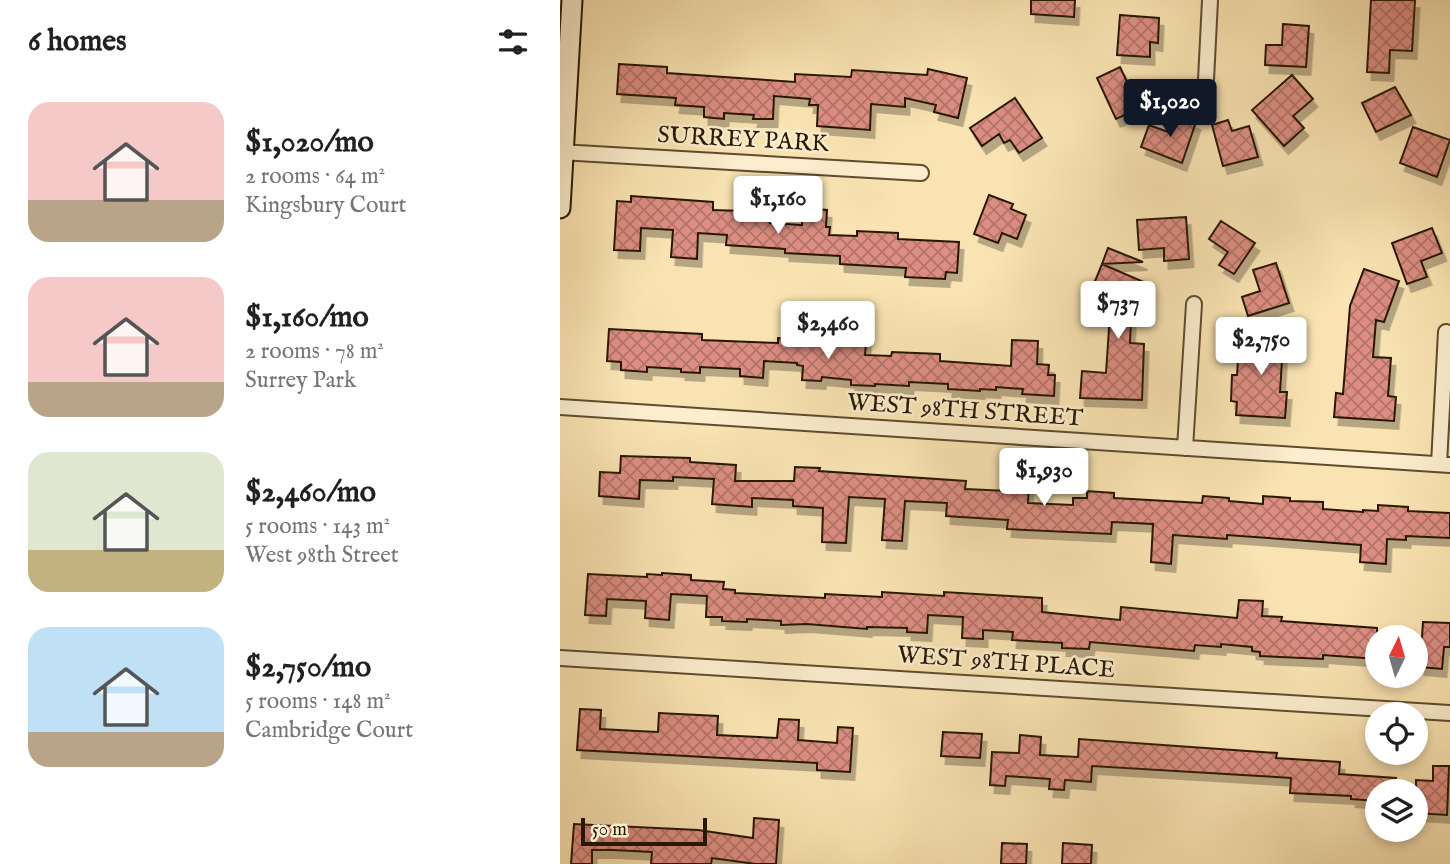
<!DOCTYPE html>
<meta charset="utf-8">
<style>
body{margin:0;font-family:"IM FELL English",serif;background:#f6f6f6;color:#202124;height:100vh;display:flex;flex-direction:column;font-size:26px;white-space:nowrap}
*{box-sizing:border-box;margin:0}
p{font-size:23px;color:#757577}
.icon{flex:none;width:38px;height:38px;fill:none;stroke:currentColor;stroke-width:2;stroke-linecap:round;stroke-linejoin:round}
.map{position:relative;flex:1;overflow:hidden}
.panel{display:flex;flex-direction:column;background:#fff;width:560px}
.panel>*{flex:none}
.needle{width:46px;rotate:5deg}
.controls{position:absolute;left:805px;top:625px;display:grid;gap:14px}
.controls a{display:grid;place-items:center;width:63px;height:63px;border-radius:50%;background:#fff;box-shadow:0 4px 10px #0003;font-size:35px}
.scale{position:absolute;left:21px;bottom:18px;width:126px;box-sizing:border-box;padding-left:7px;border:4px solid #2a1902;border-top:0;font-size:19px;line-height:24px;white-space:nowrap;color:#2a1902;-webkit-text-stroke:5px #fbedcd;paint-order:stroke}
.price{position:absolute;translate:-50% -60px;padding:0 16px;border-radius:7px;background:#fff;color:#222;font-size:23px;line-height:46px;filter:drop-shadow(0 2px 4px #0008)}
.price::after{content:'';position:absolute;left:50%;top:42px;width:21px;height:16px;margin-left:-10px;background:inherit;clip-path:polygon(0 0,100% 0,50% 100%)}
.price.current{background:#111827;color:#fff}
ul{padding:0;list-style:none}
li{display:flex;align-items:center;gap:21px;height:175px;padding:0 28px}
li span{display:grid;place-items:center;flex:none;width:196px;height:140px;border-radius:21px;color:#555}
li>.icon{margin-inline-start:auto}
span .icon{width:84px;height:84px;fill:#fffc;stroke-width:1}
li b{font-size:30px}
h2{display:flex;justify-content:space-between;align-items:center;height:84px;padding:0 28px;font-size:30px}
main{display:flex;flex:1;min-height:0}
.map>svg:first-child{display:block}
</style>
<main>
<section class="panel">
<h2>6 homes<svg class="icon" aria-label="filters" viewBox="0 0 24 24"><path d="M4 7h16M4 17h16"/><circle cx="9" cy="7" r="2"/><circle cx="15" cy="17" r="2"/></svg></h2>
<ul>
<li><span style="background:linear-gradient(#f6c9c9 70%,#b9a48a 0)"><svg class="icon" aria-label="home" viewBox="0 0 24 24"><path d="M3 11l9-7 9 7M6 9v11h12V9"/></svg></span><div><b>$1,020/mo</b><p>2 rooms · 64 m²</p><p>Kingsbury Court</p></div></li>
<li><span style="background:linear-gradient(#f6c9c9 75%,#b9a48a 0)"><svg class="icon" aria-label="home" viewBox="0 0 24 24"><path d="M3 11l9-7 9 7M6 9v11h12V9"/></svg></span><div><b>$1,160/mo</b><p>2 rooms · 78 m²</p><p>Surrey Park</p></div></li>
<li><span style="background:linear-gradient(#dfe7d0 70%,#c2b280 0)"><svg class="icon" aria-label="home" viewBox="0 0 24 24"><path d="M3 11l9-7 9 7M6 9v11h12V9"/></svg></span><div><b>$2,460/mo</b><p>5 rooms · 143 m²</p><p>West 98th Street</p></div></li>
<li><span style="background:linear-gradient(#bfe0f5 75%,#b9a48a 0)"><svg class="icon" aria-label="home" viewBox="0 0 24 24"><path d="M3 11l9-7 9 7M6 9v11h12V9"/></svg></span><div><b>$2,750/mo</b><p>5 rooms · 148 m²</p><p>Cambridge Court</p></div></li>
</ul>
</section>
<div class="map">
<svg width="890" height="864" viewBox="0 0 890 864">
<defs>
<pattern id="building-cross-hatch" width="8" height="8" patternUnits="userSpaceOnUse" patternTransform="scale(1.75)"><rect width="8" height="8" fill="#dc8e82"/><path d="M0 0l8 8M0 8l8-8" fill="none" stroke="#b37368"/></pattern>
<filter id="shadow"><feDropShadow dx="4.5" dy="8" stdDeviation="0" flood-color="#0004"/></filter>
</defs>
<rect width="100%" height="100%" fill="#f9e3b2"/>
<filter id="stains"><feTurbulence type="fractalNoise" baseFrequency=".00286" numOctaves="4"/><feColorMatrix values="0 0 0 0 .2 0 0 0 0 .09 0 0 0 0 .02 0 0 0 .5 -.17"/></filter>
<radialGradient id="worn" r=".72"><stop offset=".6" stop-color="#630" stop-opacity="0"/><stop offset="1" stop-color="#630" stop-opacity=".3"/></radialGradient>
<path fill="url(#building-cross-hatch)" stroke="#2a1902" stroke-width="2" filter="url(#shadow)" d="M471,0h44l-1,17 -43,-3z
M811,0h44l-3,51 -22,-1 -1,23 -22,-1z
M560,15l39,3 -1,25 -8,-1v15l-33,-2z
M723,24l26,2 -3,41 -41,-2 1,-20h16z
M59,64l48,3v6l128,9v-8l56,3 1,-7 75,5 1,-6 39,9 -9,40 -24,-6 2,-7 -31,-7v9l-34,-3 -1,26 -53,-4 1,-21h-9l1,-6 -36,-3 -1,23h-20l1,-4 -30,-2v6l-20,-2v-10l-29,-2 1,-7 -59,-4z
M560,67l9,19 4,-1 1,3 15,-7 9,19 -42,19 -19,-41z
M732,75l21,24 -20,17 11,12 -20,18 -32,-36z
M835,87l16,28 -35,17 -14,-29z
M455,98l27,40 -23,15 -9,-13 -6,3 -5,-9 -17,12 -12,-18z
M617,115l19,7 -14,41 -41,-16 8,-22 22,8z
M668,120l4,11 17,-5 9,31 -35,9 -11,-41z
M853,127l37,13 -13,37 -37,-14z
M429,195l24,9 -2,5 15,6 -9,24 -15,-6 -4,10 -24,-9z
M71,196l82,6v8l30,1 1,-6 27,2 -1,16 32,2 1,-17 24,2 -1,17h4l-1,8 28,1v-5l41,2v6l61,3 -2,31 -11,-1 -1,7 -40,-2 1,-9 -66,-4v-8l-55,-3v-4l-59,-4 1,-10 -29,-2 -1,26 -26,-2 2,-27 -32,-2 -1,23 -26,-1 3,-49 14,1z
M626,217l3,42 -25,2v-13l-25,2 -2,-30z
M661,221l34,22 -21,31 -15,-9 9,-13 -19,-13z
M872,228l10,25 -21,8 6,16 -20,7 -15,-41z
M548,248l35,14 -41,2z
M716,263l13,40 -41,13 -6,-19 18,-6 -7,-21z
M542,264l44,19 -15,37 -1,23 14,1 -2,56 -62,-2 2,-27 24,2 5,-74 -20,-8z
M804,269l35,12 -15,41 -8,-2 -3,37 18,1 -3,38 8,1 -2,24 -60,-4 2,-24 7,1 7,-88z
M700,327l24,2 -4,63h7l-2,26 -49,-3 1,-13 -6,-1 1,-26h5l2,-30 19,2z
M49,329l93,5v6l76,3v-5l62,4 1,-12 26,2 -2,23 26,1 1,-4 48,2v7l71,5 1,-26 26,1 -1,23 12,1 -1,10h7l-1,21 -32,-2 1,-5 -27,-2v3l-16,-1v2l-32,-2v-5l-39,-2v4l-34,-2v2l-24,-1v-5l-29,-3 -1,4 -19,-1 1,-14 -6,-1v-2l-33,-2 -1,17 -23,-2v-7l-40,-2v6l-19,-1v-3l-34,-2v5l-26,-2v-8l-14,-1z
M61,456l69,2v4l46,3 -1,16h59l1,-14 25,1 -1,3 147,10 -1,8 44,2 1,-7 19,1 -1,18 45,2v-7h14v-7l27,2v5l88,5 1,-7 26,2v3l34,3v-8l27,2v3l33,1v7l40,3v-2l15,1v-6l30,2v4l42,2v25l-44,-2v4l-19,-1 -1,25 -26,-2 1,-17 -134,-10v4l-54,-4 -2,29 -20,-2 2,-38 -41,-2 -1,12 -104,-5 1,-9 -62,-4 1,-13 -42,-2 -3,40 -20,-1 3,-41 -36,-2 -3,46 -24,-1 1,-34 -30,-2v-6l-41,-2v9l-40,-3 2,-25 -41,-2v4l-33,-1 -1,19 -40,-3 1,-24 20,1z
M102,573l29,2v5l33,2 -1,7 12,1v3l90,5v-4l57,3v-5l62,4v-4l98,6v14l78,8 1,-13 116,11 2,-18 24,1 -1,15 20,1 -1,4 96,7v31l-54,-4v4l-63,-3v-4l-8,-1v-4l-31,-3v3l-26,-2 -1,6 -104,-9 -1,7 -27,-1v-5l-50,-3 1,-8 -30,-2v9l-21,-1 1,-21 -35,-2 -1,18 -20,-1v-4l-40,-1v2l-60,-5 -26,1v-4l-34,-2v3l-25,-1v-4h-16l1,-21 -36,-2 -2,26 -24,-2 1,-17 -39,-2 -1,17 -21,-1 3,-41 59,3v-3l15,1z
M863,622l27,1v24h-6l-2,22 -22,-2z
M20,709l21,1 -1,19 37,2 21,1 1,-19 59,3 -1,19 60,3 2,-19 20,1 -1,20 39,3 1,-16 15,1 -3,44 -33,-2v-7l-240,-13z
M383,732l39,2 -2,24 -39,-2z
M460,735l21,2 -1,18 38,2 1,-18 198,14 -1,5 64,4 -1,12 57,4 -1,13h-18v10l-26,-2v-3l-61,-3 1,-15 -199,-12 -1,16 -26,-2 -1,10 -15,-1 1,-10 -44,-3 -1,10 -15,-1 2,-33 27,1z
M873,766h16l-2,49 -31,-2v-33l17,1z
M194,818l25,2 -3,44h-20l-44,-6 -1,6h-60l1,-12 -39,-2h-21v14h-21l3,-40 124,6 55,8z
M442,843l25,1 -1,20h-25z
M503,843l29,2 -1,19h-29z"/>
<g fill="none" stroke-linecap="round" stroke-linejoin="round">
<defs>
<path id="street" d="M646,80l4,-80
M0,152l361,21
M0,407l890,58
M625,448l9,-144
M879,464l7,-132
M0,658l890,55"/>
<path id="secondary" d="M0,208l12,-208"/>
</defs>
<use href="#street" stroke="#5e4c2e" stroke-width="18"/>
<use href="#secondary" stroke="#2a1902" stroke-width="23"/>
<use href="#street" stroke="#fbedcd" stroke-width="14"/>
<use href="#secondary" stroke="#fbedcd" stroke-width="19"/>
</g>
<g text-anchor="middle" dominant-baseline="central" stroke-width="5" stroke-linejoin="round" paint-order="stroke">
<g font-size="24" fill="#2a1902" stroke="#fbedcd">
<text transform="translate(183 140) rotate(3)">SURREY PARK</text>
<text transform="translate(405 411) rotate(4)">WEST 98TH STREET</text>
<text transform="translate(446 663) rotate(4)">WEST 98TH PLACE</text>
</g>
</g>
<rect width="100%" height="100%" filter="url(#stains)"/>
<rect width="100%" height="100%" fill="url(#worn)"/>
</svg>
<div class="controls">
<a><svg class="needle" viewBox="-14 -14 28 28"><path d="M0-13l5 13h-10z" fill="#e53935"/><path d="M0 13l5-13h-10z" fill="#757577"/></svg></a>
<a><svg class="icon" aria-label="locate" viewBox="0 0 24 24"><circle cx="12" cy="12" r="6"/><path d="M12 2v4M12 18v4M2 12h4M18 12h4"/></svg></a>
<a><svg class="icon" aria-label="layers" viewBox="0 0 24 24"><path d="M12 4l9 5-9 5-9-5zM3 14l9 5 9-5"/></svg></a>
</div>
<div class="scale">50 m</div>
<b class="price current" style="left:610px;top:139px">$1,020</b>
<b class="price" style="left:218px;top:236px">$1,160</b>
<b class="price" style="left:558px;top:341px">$737</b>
<b class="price" style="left:268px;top:361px">$2,460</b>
<b class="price" style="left:701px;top:377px">$2,750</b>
<b class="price" style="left:484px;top:508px">$1,930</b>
</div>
</main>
